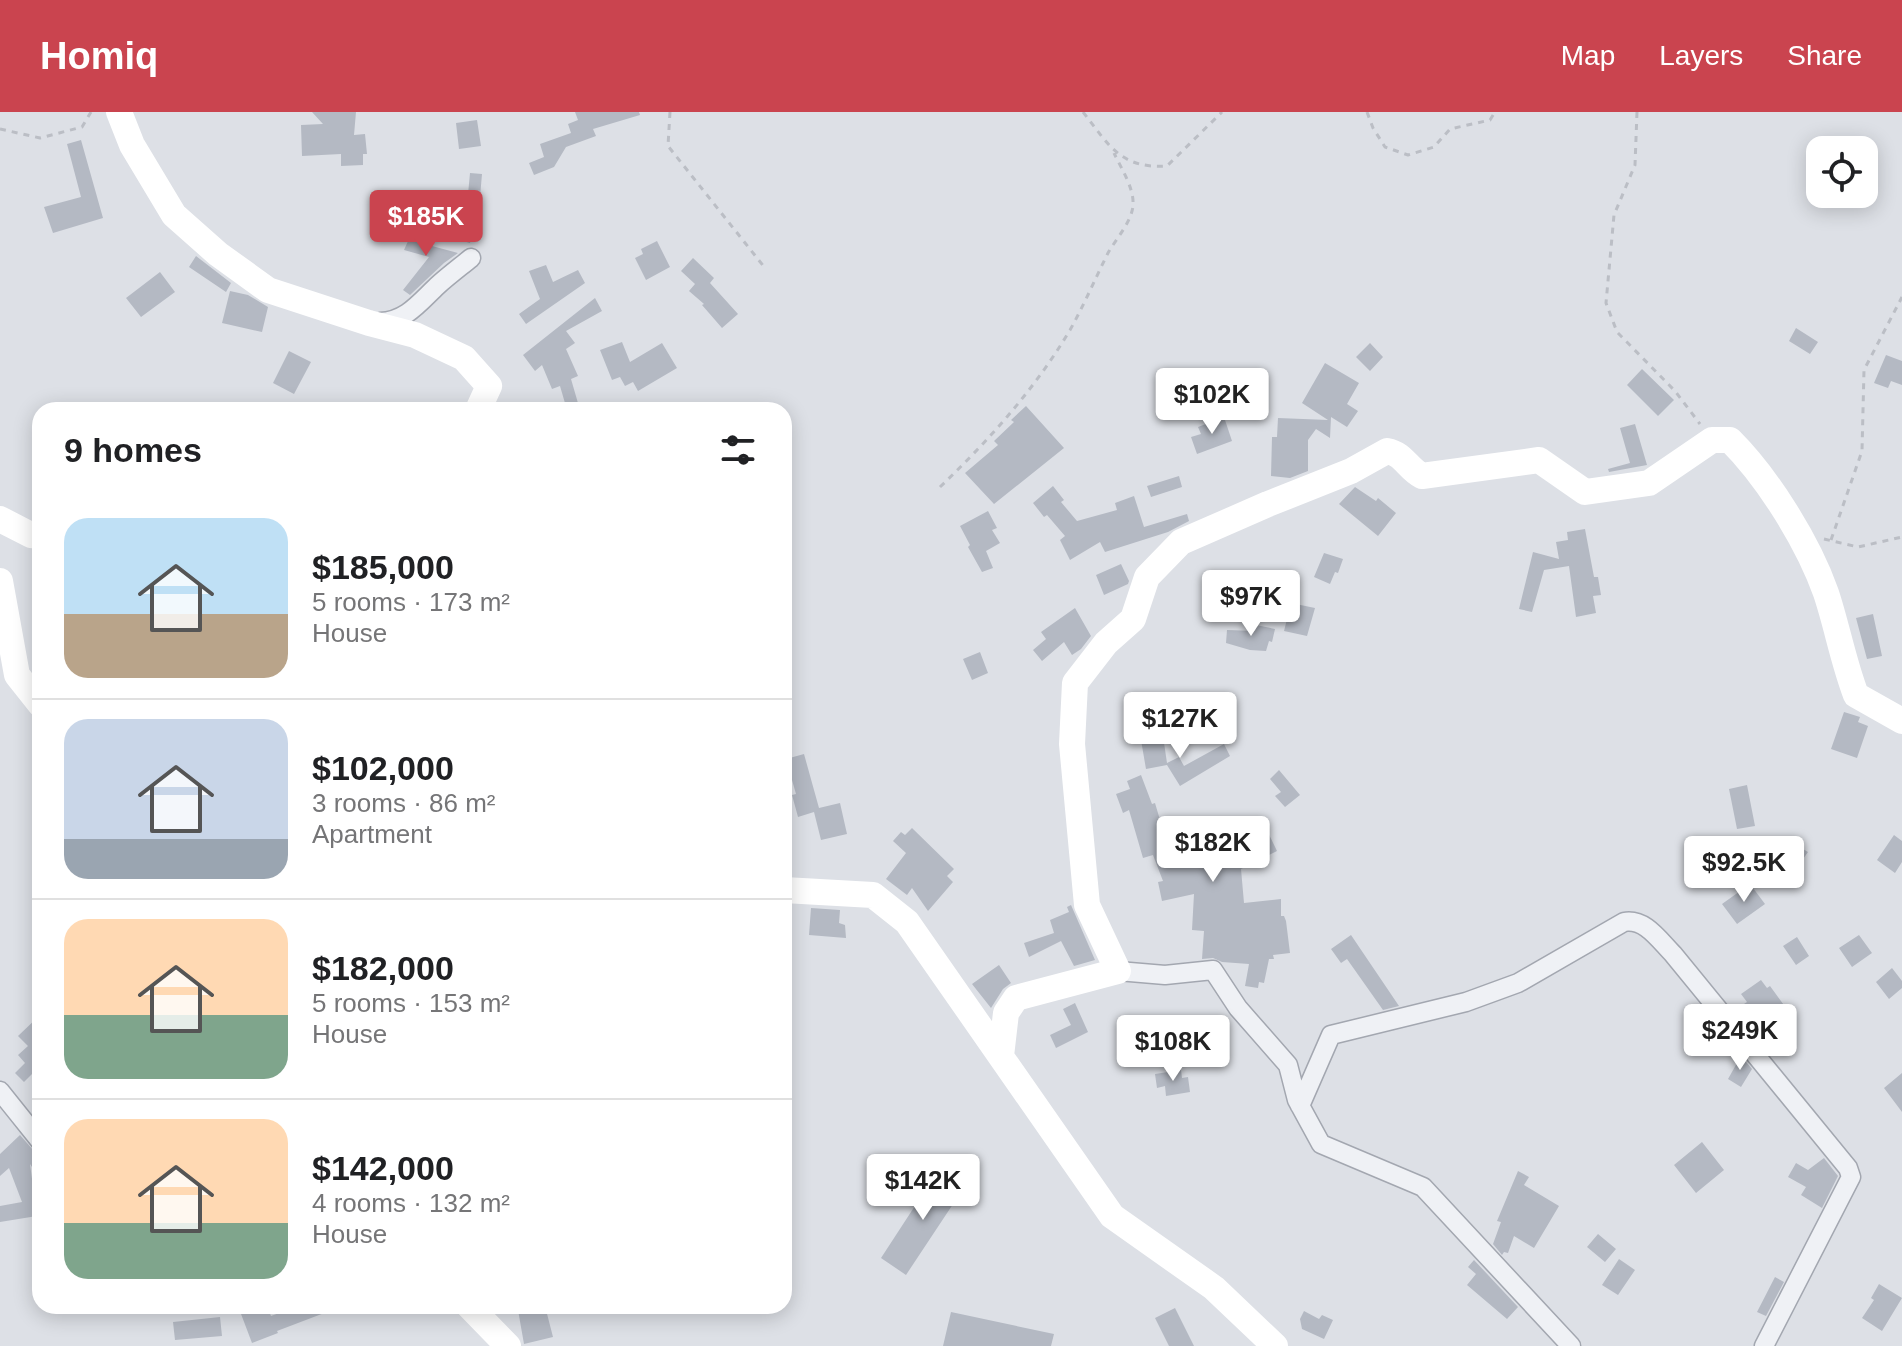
<!DOCTYPE html>
<meta charset="utf-8">
<style>
body{margin:0;font-family:Arial,sans-serif;background:#f2f2f2;color:#202124;height:100vh;display:flex;flex-direction:column;font-size:30px;white-space:nowrap}
*{box-sizing:border-box;margin:0}
p{font-size:26px;color:#757577}
.icon{flex:none;width:44px;height:44px;fill:none;stroke:currentColor;stroke-width:2;stroke-linecap:round;stroke-linejoin:round}
.map{position:relative;flex:1;overflow:hidden}
.sheet{position:absolute;left:32px;top:290px;width:760px;height:912px;display:flex;flex-direction:column;background:#fff;border-radius:24px;box-shadow:0 4px 20px #0003}
.sheet>*{flex:none}
.controls{position:absolute;left:1806px;top:24px;display:grid;gap:16px}
.controls a{display:grid;place-items:center;width:72px;height:72px;border-radius:16px;background:#fff;box-shadow:0 4px 20px #0003;font-size:40px}
.price{position:absolute;translate:-50% -68px;padding:0 18px;border-radius:8px;background:#fff;color:#222;font-size:26px;line-height:52px;filter:drop-shadow(0 2px 4px #0008)}
.price::after{content:'';position:absolute;left:50%;top:48px;width:24px;height:18px;margin-left:-12px;background:inherit;clip-path:polygon(0 0,100% 0,50% 100%)}
.price.selected{background:#ca444f;color:#fff}
ul{padding:0;list-style:none}
li{display:flex;align-items:center;gap:24px;height:200px;padding:0 32px}
li+li{border-top:2px solid #e0e0e0}
li span{display:grid;place-items:center;flex:none;width:224px;height:160px;border-radius:24px;color:#555}
li>.icon{margin-inline-start:auto}
span .icon{width:96px;height:96px;fill:#fffc;stroke-width:1}
li b{font-size:34px}
h2{display:flex;justify-content:space-between;align-items:center;height:96px;padding:0 32px;font-size:34px}
header{display:flex;align-items:center;gap:48px;box-sizing:border-box;height:112px;padding:0 40px;background:#ca444f;color:#fff}
header strong{font-size:38px}
nav{display:flex;gap:44px;margin-inline-start:auto;font-size:28px}
.map>svg:first-child{display:block}
</style>
<header>
<strong>Homiq</strong>
<nav><a>Map</a><a>Layers</a><a>Share</a></nav>
</header>
<div class="map">
<svg width="1902" height="1234" viewBox="0 0 1902 1234">
<rect width="100%" height="100%" fill="#dde0e6"/>
<path fill="#b4b9c3" d="M312,0h44l-2,23 11,-1 2,20h-4v11l-22,1v-12l-39,2 -1,-31 22,-1z
M575,0h64l1,3 -47,14 3,7 -30,11 -12,20 -20,8 -5,-12 15,-6 -4,-13 31,-11 -3,-9 10,-4z
M477,8l4,26 -22,3 -3,-26z
M81,28l22,78 -50,15 -9,-26 37,-10 -14,-53z
M470,61l12,1 -3,35 -9,34 -11,-3 8,-35z
M413,118l22,7 -3,9 26,7 -14,10 -34,32 -7,-5 26,-33 -25,-7z
M657,129l13,26 -24,13 -11,-22 8,-4 -2,-5z
M196,144l35,27 -5,9 -37,-25z
M693,146l21,20 -4,5 28,31 -16,14 -20,-23 2,-1 -15,-13 6,-7 -14,-13z
M546,153l7,17 25,-12 7,13 -59,41 -7,-10 21,-15 -11,-28z
M160,160l15,20 -34,25 -15,-19z
M230,179l18,4 20,12 -6,25 -40,-9z
M595,186l7,13 -36,20 9,12 -9,6 12,27 -7,3 9,31h-13l-7,-24 -8,3 -10,-24 -7,6 -12,-16z
M1796,216l22,14 -8,12 -21,-13z
M622,230l8,20 32,-19 15,25 -39,23 -5,-9 -8,4 -5,-9 -8,3 -12,-30z
M1370,231l13,14 -13,14 -14,-14z
M289,239l22,11 -17,32 -21,-11z
M1886,243l16,6v24l-11,-4 -3,7 -14,-5z
M1325,251l34,20 -12,21 11,7 -11,16 -16,-10 -1,21 -14,-9 -8,11v31l-18,7 -19,-2 1,-39h5l1,-19 50,2 -26,-17z
M1642,257l32,31 -16,16 -31,-31z
M1026,294l38,42 -70,56 -29,-31 33,-28 -4,-4 20,-19 -3,-2z
M1224,305l8,24 -35,13 -6,-17 10,-3 -3,-7z
M1635,312l12,41 -38,7 -1,-3 22,-6 -10,-35z
M1179,364l3,11 -31,10 -4,-11z
M1053,374l11,14 -3,2 16,19 40,-11 -2,-7 19,-7 10,31 43,-13 2,7 -21,11 -63,20 -5,-10 -30,18 -10,-20 5,-4 -18,-21 -3,2 -11,-14z
M1355,375l21,14 2,-3 18,15 -18,23 -39,-32z
M988,399l9,17 -5,2 8,13 -14,8 7,17 -11,4 -14,-25 2,-2 -10,-19z
M1585,417l9,48h4l3,18 -8,1 3,17 -20,4 -7,-51 -25,4 -12,42 -13,-3 14,-57 26,7 -3,-17 12,-2 -1,-8z
M1324,441l19,6 -5,14 -3,-1 -5,12 -16,-7z
M1121,452l8,17 -1,3 -24,11 -8,-20z
M1291,491l24,5 -8,28 -23,-5z
M1075,496l16,28 -10,13 -9,6 -8,-13 -22,19 -9,-11 13,-11 -5,-7z
M1873,502l9,42 -15,3 -11,-41z
M1256,513l19,4 -3,13 -3,-1 -3,10 -16,-1 -24,-7 1,-13 28,1z
M980,540l8,21 -16,7 -9,-21z
M1844,600l16,5 -2,5 10,4 -11,32 -26,-9z
M1163,624l4,27 12,-6 5,9 40,-22 6,12 -50,30 -13,-21 -21,4 -5,-29z
M804,642l15,54 21,-5 7,31 -26,6 -7,-28 -16,5 -6,-22 4,-1 -10,-35z
M1279,658l21,25 -15,12 -10,-11 6,-4 -11,-13z
M1141,663l11,29 3,-1 8,27 17,-13 7,4 9,-4 12,29 32,-6 -4,-10 25,-12 16,33 -36,18 3,34 37,-4v17h3l2,5 4,32 -17,2 1,4h-5l-5,24 -5,-1 -1,6 -13,-2 4,-22 -27,-2 -9,-4 -11,1 2,-28 -12,-1 2,-36 -32,7 -4,-19 5,-1 -10,-26 -10,3 -14,-48 -6,3 -7,-19 14,-5 -3,-8z
M1747,673l8,41 -18,3 -8,-40z
M912,716l42,41 -7,7 6,6 -25,29 -16,-23 -5,7 -21,-16 20,-26 -13,-12 8,-9 4,3z
M1894,723l8,6v21l-7,11 -18,-13z
M1784,726l24,14 -17,24 -14,-8 3,-6 -7,-4z
M1750,772l15,20 -28,20 -15,-20z
M1071,793l24,55 -21,6 -13,-25 -32,16 -5,-14 30,-10 -4,-13 19,-8 -2,-5z
M811,796l29,2 -1,13 6,2 1,13 -37,-3z
M1351,823l48,71 -16,4 -36,-51 -6,4 -10,-14z
M1859,823l13,18 -20,14 -13,-19z
M1797,825l12,19 -13,9 -13,-19z
M999,853l12,18 -8,6 -12,19 -19,-24z
M1892,856l10,13v7l-13,11 -13,-17z
M1761,868l6,8 3,-2 19,26 -26,20 3,4 -7,4 -12,-14 9,-5 -12,-17 3,-2 -6,-8z
M1075,891l13,29 -32,16 -6,-13 21,-10 -8,-16z
M40,903v51l-16,16 -9,-9 10,-10 -7,-8 10,-9 -10,-10z
M1741,944l11,13 -11,18 -13,-8z
M1181,958l1,8 6,-1 2,15 -24,4 -1,-10 -8,2 -2,-14z
M1902,961v39l-18,-24z
M20,1023l20,23v21l-10,-15 7,52 -37,6v-16l22,-4 -13,-34 -9,8v-22z
M1702,1030l22,28 -28,23 -22,-28z
M1824,1046l14,18 -16,32 -21,-13 5,-8 -18,-10 8,-14 12,7z
M939,1057l26,17 -59,89 -25,-17z
M1518,1059l11,6 -5,8 35,21 -25,42 -20,-12 -6,17 -4,-1 -2,3 -9,-11 8,-22 -4,-1z
M1598,1122l18,15 -11,13 -18,-15z
M1619,1147l16,11 -17,25 -16,-10z
M1474,1148l44,47 -11,12 -40,-34 9,-11 -8,-7z
M1775,1165l9,5 -18,34 -9,-4z
M1879,1172l23,14 -20,33 -20,-13 12,-18 -3,-2z
M238,1194h27l1,7 3,-2 2,5 27,-10 42,1 -63,24 1,2 -26,10z
M536,1194h9l8,31 -29,7 -6,-34z
M1175,1196l19,38h-25l-14,-28z
M1304,1199l15,8 3,-4 11,5 -9,19 -22,-10 -2,-10z
M951,1200l103,22 -3,12h-108z
M220,1205l2,19 -47,4 -2,-18z"/>
<g fill="none" stroke-linecap="round" stroke-linejoin="round">
<defs>
<path id="street" d="M380,210c26,-1 39,-19 57,-36 11,-10 23,-19 34,-28
M1118,859l47,4 48,-5 25,38 50,57 9,35 24,44 102,43 148,159
M0,979l40,50
M1300,994l31,-71 135,-33 52,-19 106,-61c21,-4 35,18 49,32l175,214 3,9 -87,169"/>
</defs>
<use href="#street" stroke="#a3a7b0" stroke-width="21"/>
<path stroke="#bbbec5" stroke-width="3" stroke-dasharray="6 6" stroke-linecap="butt" d="M670,0l-2,34 97,122
M1083,0c26,33 37,57 84,54l55,-54
M1367,0l6,16 12,19 23,8 26,-8 16,-18 40,-9 5,-8
M1637,0l-2,53 -21,50 -8,88 11,29 58,59 25,33
M0,17l40,9 42,-11 9,-15
M940,375c49,-47 95,-98 130,-157 14,-25 25,-51 38,-77 8,-14 25,-33 25,-49 1,-16 -12,-36 -19,-51
M1824,427l34,8 44,-10
M1831,428l31,-89 2,-81 38,-73"/>
<use href="#street" stroke="#eff1f5" stroke-width="18"/>
<path stroke="#fff" stroke-width="26" d="M119,0l13,33 42,70 44,39 50,36 101,33 46,12 49,23 25,28 -11,24
M0,407l31,16 9,1
M0,469l17,94 23,29
M784,778l89,5 34,27 205,294 102,72 61,58
M1001,944l5,-43 10,-15 102,-27 -31,-66 -15,-161 3,-61 31,-40 27,-24 14,-42 34,-35 87,-38 83,-33 36,-20c17,3 20,17 35,25l117,-16 46,32 64,-9 63,-43h18c38,38 78,102 96,153 11,33 17,68 30,102l46,26
M469,1194l39,40"/>
</g>
</svg>
<div class="controls">
<a><svg class="icon" aria-label="locate" viewBox="0 0 24 24"><circle cx="12" cy="12" r="6"/><path d="M12 2v4M12 18v4M2 12h4M18 12h4"/></svg></a>
</div>
<b class="price selected" style="left:426px;top:146px">$185K</b>
<b class="price" style="left:1212px;top:324px">$102K</b>
<b class="price" style="left:1251px;top:526px">$97K</b>
<b class="price" style="left:1180px;top:648px">$127K</b>
<b class="price" style="left:1213px;top:772px">$182K</b>
<b class="price" style="left:1744px;top:792px">$92.5K</b>
<b class="price" style="left:1740px;top:960px">$249K</b>
<b class="price" style="left:1173px;top:971px">$108K</b>
<b class="price" style="left:923px;top:1110px">$142K</b>
<section class="sheet">
<h2>9 homes<svg class="icon" aria-label="filters" viewBox="0 0 24 24"><path d="M4 7h16M4 17h16"/><circle cx="9" cy="7" r="2"/><circle cx="15" cy="17" r="2"/></svg></h2>
<ul>
<li><span style="background:linear-gradient(#bfe0f5 60%,#b9a48a 0)"><svg class="icon" aria-label="home" viewBox="0 0 24 24"><path d="M3 11l9-7 9 7M6 9v11h12V9"/></svg></span><div><b>$185,000</b><p>5 rooms · 173 m²</p><p>House</p></div></li>
<li><span style="background:linear-gradient(#c9d6e8 75%,#9aa5b1 0)"><svg class="icon" aria-label="home" viewBox="0 0 24 24"><path d="M3 11l9-7 9 7M6 9v11h12V9"/></svg></span><div><b>$102,000</b><p>3 rooms · 86 m²</p><p>Apartment</p></div></li>
<li><span style="background:linear-gradient(#ffd9b3 60%,#7fa58c 0)"><svg class="icon" aria-label="home" viewBox="0 0 24 24"><path d="M3 11l9-7 9 7M6 9v11h12V9"/></svg></span><div><b>$182,000</b><p>5 rooms · 153 m²</p><p>House</p></div></li>
<li><span style="background:linear-gradient(#ffd9b3 65%,#7fa58c 0)"><svg class="icon" aria-label="home" viewBox="0 0 24 24"><path d="M3 11l9-7 9 7M6 9v11h12V9"/></svg></span><div><b>$142,000</b><p>4 rooms · 132 m²</p><p>House</p></div></li>
</ul>
</section>
</div>
